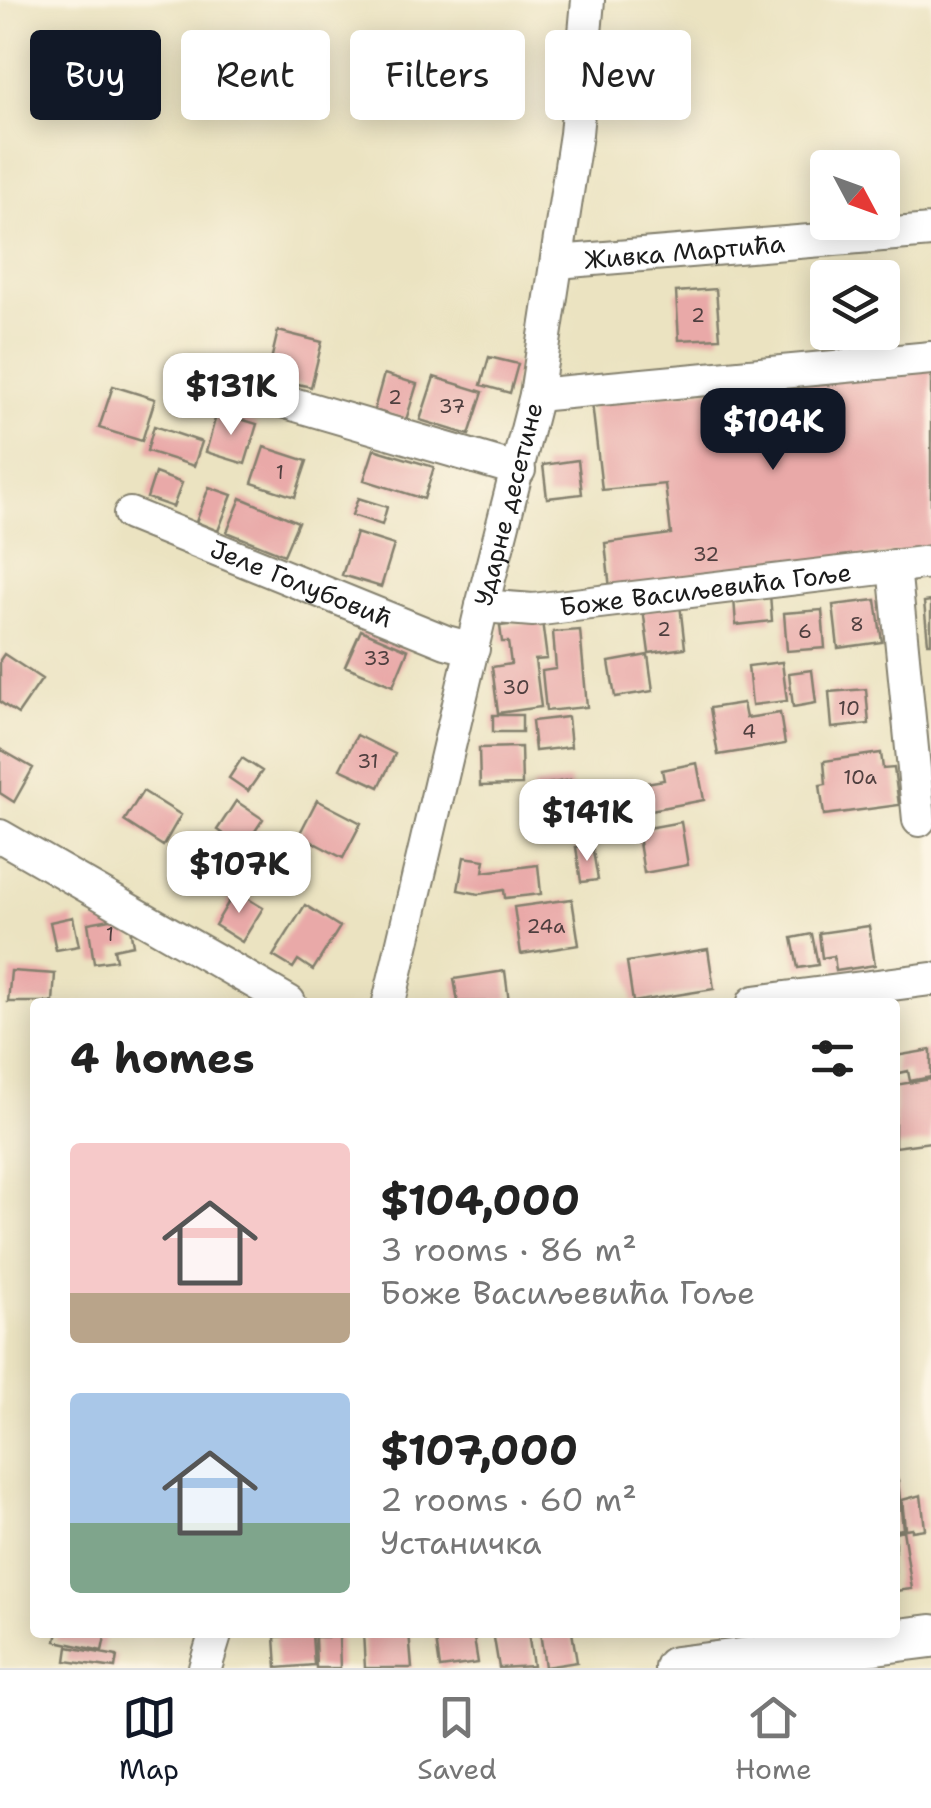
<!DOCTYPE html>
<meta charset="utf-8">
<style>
body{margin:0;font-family:"Shantell Sans",sans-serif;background:#f6f6f6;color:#222;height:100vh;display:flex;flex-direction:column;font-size:38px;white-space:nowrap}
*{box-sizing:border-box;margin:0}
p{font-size:32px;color:#767676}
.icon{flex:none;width:55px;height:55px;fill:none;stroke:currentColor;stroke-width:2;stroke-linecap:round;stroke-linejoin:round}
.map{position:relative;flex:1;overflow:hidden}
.panel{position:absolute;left:30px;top:998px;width:870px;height:640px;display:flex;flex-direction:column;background:#fff;border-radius:10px;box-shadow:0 5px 25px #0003}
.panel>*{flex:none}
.hud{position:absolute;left:30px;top:30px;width:872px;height:90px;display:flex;gap:20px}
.needle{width:65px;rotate:131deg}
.buttons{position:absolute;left:810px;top:150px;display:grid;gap:20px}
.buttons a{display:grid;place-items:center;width:90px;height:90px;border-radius:10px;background:#fff;box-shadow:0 5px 25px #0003;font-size:50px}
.price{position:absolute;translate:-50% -85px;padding:0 22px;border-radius:20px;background:#fff;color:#222;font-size:32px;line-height:65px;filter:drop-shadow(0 2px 5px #0008)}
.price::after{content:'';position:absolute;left:50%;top:60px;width:30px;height:22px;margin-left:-15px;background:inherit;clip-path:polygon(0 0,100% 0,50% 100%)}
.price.on{background:#111827;color:#fff}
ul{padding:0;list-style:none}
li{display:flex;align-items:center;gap:30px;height:250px;padding:0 40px}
li span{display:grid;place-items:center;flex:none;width:280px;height:200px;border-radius:10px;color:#555}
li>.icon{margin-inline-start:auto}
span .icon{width:120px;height:120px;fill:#fffc;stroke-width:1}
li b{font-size:42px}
h2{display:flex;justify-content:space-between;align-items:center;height:120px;padding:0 40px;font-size:42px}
.chip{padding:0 35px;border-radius:10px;background:#fff;box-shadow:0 5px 25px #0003;font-size:35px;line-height:90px}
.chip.on{background:#111827;color:#fff}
.tab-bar{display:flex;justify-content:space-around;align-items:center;height:140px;border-top:2px solid #e0e0e0;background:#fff;font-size:28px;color:#767676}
.tab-bar a{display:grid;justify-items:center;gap:5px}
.tab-bar .on{color:#111827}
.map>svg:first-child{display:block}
</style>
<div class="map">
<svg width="931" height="1668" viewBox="0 0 931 1668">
<rect width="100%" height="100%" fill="#fcf5e5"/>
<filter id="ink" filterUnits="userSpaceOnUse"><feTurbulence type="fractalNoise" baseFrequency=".01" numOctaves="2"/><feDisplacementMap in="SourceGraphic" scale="20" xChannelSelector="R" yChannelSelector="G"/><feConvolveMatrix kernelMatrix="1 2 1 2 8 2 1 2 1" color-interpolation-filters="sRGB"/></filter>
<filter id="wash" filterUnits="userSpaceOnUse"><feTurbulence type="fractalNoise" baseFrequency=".0048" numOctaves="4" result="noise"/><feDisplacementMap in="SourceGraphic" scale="40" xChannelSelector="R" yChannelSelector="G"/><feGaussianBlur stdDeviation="2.25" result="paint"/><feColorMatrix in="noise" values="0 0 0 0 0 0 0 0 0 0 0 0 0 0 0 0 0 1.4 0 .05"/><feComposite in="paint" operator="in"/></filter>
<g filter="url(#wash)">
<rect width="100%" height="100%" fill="#ebe3c1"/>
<g id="blocks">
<path fill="#e9a9a8" d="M478,71h40v29h-13v7h-27z
M434,93h30v20l-30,1z
M716,289l4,49 -41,2 -3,-48z
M278,331l44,11 -11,45 -44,-10z
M489,357l29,7 -8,29 -29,-8z
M931,363v186l-321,40 -5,-46 66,-9 -6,-50 -63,6 -10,-87z
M384,374l33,10 -11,36 -32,-10z
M434,377l49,15 -14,43 -49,-15z
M113,386l42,13 -13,42 -43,-13z
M217,412l40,12 -12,40 -39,-12z
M154,426l48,16 -8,24 -47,-15z
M264,447l43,14 -12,36 -43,-14z
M374,449l60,18 -10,32 -60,-19z
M578,460l4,34 -35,4 -4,-33z
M155,473l27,10 -9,24 -26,-9z
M209,487l23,8 -14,36 -22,-9z
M241,498l57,24 -14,33 -57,-23z
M358,498l29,9 -5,18 -30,-10z
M356,533l38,12 -13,42 -39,-12z
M770,594l2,27 -36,4 -2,-27z
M876,600l6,42 -44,6 -5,-43z
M931,601v42h-3l-4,-41z
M680,604l5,44 -36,5 -6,-44z
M822,610l3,38 -38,3 -3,-38z
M542,621l5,38 -12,1 6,47 -43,6 -6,-46 19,-3 -3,-22h-6l-2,-16z
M361,630l47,20 -15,36 -48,-20z
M580,630l7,77 -41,4 -4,-40 14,-2 -3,-37z
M4,654l38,25 -24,35 -18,-12v-42z
M648,655l5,36 -38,6 -6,-35z
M782,662l5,39 -35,4 -4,-39z
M812,670l4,33 -23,4 -4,-34z
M866,689l3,35 -37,4 -3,-36z
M743,703l3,15 34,-5 5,31 -67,11 -8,-47z
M493,715h29v17h-29z
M568,717l3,30 -36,4 -3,-30z
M357,735l38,19 -16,33 -39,-18z
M521,747l1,38 -42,1 -1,-38z
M0,749l33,19 -19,34 -14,-9z
M881,753l2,16 11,-1 5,37 -75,10 -4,-30 6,-1 -2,-23z
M242,758l20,13 -14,20 -19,-13z
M697,763l7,37 -53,10 -5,-27 18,-3 -2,-10z
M570,780l6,35 -37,6 -7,-34z
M143,791l38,24 -18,31 -39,-25z
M317,800l44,23 -18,35 -44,-23z
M236,801l27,18 -19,29 -27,-18z
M681,822l7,43 -44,8 -7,-43z
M592,845l6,35 -17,2 -5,-35z
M464,857l21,3 -2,12 55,-7 3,29 -36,4 -1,-8 -25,4 -21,-4z
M235,891l28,17 -21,34 -27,-17z
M572,899l7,46 -58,9 -7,-47z
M305,905l35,22 -27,43 -15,-10 -5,8 -20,-12z
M128,916l5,29 -19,4 2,11 -22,3 -6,-40z
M73,917l6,29 -23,4 -6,-28z
M869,926l6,39 -39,6 -2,-15 -12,2 -3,-25z
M812,934l6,31 -20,3 -6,-30z
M708,949l6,40 -81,13 -6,-40z
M11,971l44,3 -2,28h-45z
M505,971l4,31h-51l-4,-23z
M931,1050v27l-21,4 -2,-10 -13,3v-18z
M931,1079v63l-36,5v-62z
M895,1480h3l5,49 -8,1z
M921,1495l4,34 -13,2v-3l-7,1 -3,-29z
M903,1530l9,59 -17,2v-59z
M58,1632h48l-4,19 -46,-10z
M363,1632h46l3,36h-47z
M435,1632h38l5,31 -38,5z
M493,1632h35l5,34 -34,2z
M540,1632h32l5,30 -32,5z
M312,1634l2,31 -37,3 -2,-31z
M315,1637h24l1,31h-24z
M68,1647l49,9 -2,12 -49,-7z"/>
</g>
</g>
<g filter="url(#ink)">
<use href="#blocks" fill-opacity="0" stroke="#84806e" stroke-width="2.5"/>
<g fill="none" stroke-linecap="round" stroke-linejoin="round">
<defs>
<g id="minor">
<path id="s1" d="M557,262l374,-31"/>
<path d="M224,384l295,86"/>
<path d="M536,395l395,-37"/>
<path id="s2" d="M130,514l316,128 27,7"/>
<path d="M894,566l25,254"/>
<path id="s3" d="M482,606l51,4 398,-48"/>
<path d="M0,836l289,166"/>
<path id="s4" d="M389,1002l93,-396 54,-211 40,-261 12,-134"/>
<path d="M754,1002l177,-23"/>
<path d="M205,1668l11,-36"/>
</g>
<path id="major" d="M676,1668l255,-32"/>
</defs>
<use href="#minor" stroke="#84806e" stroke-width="36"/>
<use href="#major" stroke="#84806e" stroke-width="46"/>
<use href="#minor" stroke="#fff" stroke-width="32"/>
<use href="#major" stroke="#fff" stroke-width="42"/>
</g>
</g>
<g text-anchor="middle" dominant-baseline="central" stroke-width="9" stroke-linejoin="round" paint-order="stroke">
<g font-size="20" fill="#4f3f3f">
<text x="698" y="315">2</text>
<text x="395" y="397">2</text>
<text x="452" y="406">37</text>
<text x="280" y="472">1</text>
<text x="706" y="554">32</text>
<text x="857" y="624">8</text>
<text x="664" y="629">2</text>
<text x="805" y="631">6</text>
<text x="377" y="658">33</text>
<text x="516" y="687">30</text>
<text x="849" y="708">10</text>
<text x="749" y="731">4</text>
<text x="368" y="761">31</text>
<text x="860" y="777">10a</text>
<text x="546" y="926">24a</text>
<text x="110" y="934">1</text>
</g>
<g font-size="25" fill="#1c1c1c" stroke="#fcf5e5">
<text stroke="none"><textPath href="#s1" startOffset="128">Живка Мартића</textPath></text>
<text stroke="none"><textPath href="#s4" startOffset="512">Ударне десетине</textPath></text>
<text stroke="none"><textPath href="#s2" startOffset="185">Јеле Голубовић</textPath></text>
<text stroke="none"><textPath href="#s3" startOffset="225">Боже Васиљевића Гоље</textPath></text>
</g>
</g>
</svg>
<div class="buttons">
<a><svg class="needle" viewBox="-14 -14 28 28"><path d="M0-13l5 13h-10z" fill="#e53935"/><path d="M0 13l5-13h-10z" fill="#767676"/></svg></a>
<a><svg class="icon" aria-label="layers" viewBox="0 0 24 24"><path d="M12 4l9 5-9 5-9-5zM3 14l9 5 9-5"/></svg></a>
</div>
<b class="price" style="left:231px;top:438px">$131K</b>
<b class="price on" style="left:773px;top:473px">$104K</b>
<b class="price" style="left:587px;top:864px">$141K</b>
<b class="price" style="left:239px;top:916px">$107K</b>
<div class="hud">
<a class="chip on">Buy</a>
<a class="chip">Rent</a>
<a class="chip">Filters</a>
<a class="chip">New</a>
</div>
<section class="panel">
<h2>4 homes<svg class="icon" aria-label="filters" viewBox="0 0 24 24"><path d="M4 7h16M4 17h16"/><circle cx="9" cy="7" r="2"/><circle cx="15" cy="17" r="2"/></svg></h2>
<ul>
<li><span style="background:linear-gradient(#f6c9c9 75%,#b9a48a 0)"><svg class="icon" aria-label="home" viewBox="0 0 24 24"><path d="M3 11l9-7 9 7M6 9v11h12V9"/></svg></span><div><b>$104,000</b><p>3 rooms · 86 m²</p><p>Боже Васиљевића Гоље</p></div></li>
<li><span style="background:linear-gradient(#a9c7e8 65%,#7fa58c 0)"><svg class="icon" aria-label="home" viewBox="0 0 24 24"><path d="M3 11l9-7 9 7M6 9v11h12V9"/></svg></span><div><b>$107,000</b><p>2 rooms · 60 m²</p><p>Устаничка</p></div></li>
</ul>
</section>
</div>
<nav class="tab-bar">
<a class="on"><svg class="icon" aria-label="map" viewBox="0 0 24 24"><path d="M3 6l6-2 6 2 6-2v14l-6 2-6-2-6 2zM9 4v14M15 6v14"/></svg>Map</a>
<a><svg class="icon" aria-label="saved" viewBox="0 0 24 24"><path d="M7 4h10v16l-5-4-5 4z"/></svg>Saved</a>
<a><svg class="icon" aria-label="home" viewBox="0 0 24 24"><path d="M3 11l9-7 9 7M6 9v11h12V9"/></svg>Home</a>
</nav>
